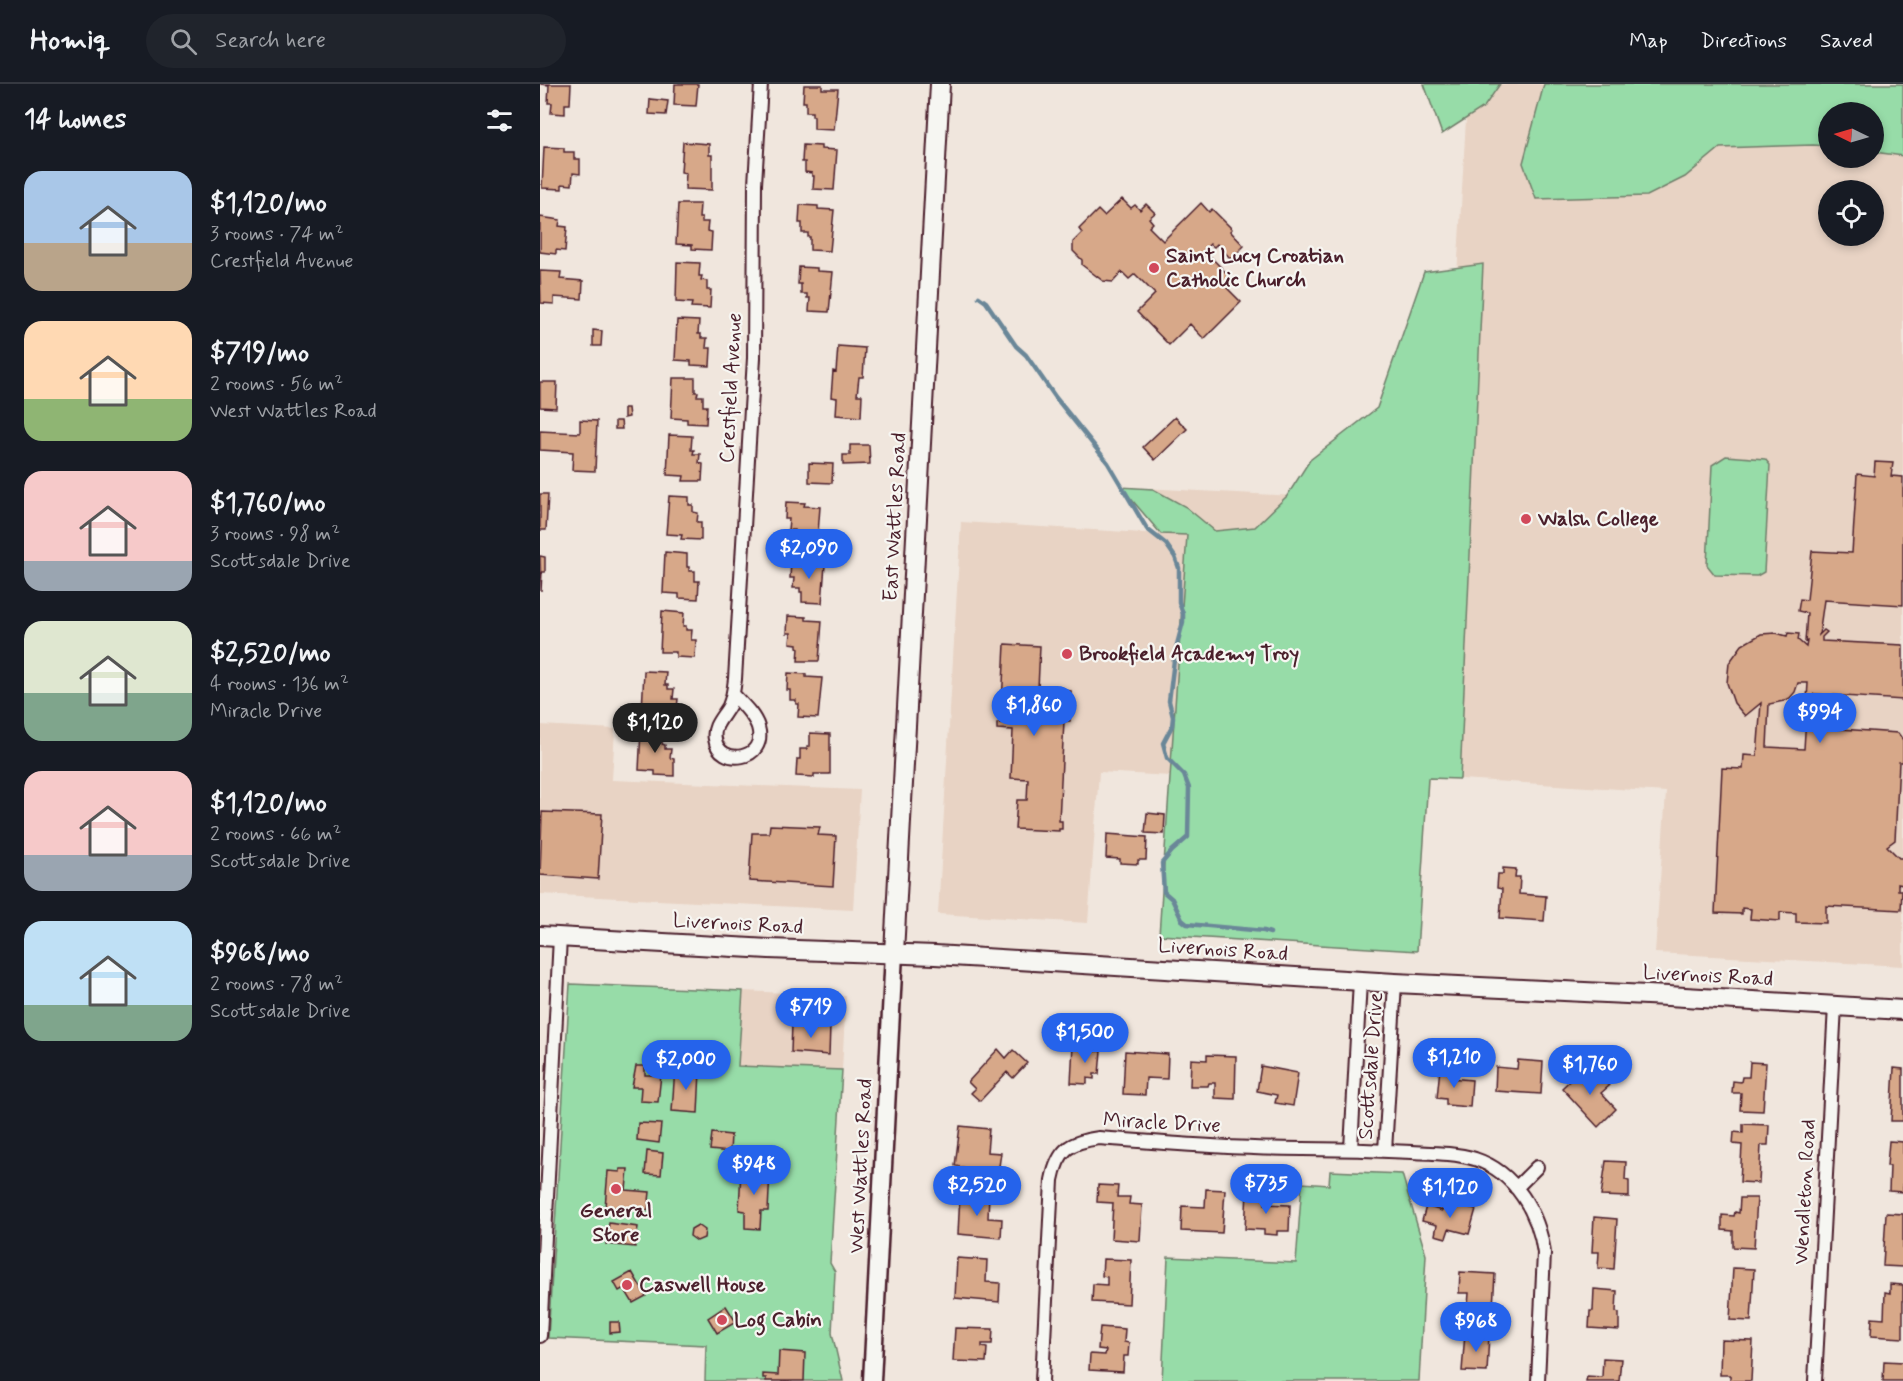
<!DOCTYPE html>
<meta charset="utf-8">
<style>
body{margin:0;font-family:Mynerve,sans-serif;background:#20242c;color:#f1f3f6;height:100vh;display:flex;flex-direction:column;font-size:22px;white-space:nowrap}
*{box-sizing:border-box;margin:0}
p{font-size:20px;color:#9ea1a6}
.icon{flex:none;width:33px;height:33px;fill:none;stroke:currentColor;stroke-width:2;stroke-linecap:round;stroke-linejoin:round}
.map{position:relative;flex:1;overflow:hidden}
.side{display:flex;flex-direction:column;background:#171b24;width:540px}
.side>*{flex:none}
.needle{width:39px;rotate:275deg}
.controls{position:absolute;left:1278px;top:18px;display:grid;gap:12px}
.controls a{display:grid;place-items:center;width:66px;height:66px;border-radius:50%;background:#171b24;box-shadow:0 3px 9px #0003;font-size:30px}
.price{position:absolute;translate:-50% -51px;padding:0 14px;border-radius:21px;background:#2563eb;color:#fff;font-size:20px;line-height:39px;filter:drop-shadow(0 2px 3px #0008)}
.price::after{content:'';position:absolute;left:50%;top:36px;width:18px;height:14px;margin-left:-9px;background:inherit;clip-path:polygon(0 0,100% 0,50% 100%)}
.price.on{background:#222;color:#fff}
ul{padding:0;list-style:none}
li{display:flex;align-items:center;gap:18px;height:150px;padding:0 24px}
li span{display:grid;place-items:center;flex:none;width:168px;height:120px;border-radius:18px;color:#555}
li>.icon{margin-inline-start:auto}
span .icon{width:72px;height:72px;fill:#fffc;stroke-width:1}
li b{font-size:26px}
h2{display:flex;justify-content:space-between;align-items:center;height:72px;padding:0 24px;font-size:26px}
header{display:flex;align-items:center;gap:36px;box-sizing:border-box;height:84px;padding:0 30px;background:#171b24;border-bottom:2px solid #363941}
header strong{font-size:28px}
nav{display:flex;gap:33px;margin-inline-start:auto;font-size:21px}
.search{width:420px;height:54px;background:#20242c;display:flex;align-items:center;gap:15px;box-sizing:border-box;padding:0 21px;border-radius:33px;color:#9ea1a6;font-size:22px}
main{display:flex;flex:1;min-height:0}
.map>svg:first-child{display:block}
</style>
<header>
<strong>Homiq</strong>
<div class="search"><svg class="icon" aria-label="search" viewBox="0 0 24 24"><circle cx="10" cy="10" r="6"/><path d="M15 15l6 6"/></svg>Search here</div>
<nav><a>Map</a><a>Directions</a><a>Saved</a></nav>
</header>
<main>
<section class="side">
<h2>14 homes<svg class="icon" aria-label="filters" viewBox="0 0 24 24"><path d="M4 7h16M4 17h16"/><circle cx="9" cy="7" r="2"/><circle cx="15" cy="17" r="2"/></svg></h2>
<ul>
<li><span style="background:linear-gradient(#a9c7e8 60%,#b9a48a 0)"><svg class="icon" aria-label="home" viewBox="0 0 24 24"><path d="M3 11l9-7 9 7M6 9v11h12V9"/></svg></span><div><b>$1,120/mo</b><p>3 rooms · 74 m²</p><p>Crestfield Avenue</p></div></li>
<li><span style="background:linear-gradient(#ffd9b3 65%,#8fb573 0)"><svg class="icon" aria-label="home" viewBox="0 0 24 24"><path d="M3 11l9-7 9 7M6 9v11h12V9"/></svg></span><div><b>$719/mo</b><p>2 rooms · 56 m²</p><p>West Wattles Road</p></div></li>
<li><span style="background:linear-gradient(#f6c9c9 75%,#9aa5b1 0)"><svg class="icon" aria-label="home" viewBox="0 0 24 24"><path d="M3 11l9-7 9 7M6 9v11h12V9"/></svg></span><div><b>$1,760/mo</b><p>3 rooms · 98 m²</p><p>Scottsdale Drive</p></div></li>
<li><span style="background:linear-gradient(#dfe7d0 60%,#7fa58c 0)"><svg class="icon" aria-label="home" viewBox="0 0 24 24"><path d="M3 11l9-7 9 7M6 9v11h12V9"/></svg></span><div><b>$2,520/mo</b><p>4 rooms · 136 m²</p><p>Miracle Drive</p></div></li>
<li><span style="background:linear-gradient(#f6c9c9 70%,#9aa5b1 0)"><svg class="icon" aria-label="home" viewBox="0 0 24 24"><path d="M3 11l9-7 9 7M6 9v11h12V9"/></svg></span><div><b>$1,120/mo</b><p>2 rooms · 66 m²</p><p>Scottsdale Drive</p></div></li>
<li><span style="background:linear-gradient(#bfe0f5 70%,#7fa58c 0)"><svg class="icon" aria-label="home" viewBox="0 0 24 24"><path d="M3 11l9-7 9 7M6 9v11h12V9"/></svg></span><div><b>$968/mo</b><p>2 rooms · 78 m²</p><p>Scottsdale Drive</p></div></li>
</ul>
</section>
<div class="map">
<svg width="1363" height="1297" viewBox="0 0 1363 1297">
<rect width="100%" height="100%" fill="#f0e6dd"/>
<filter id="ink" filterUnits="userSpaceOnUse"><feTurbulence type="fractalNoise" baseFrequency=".0167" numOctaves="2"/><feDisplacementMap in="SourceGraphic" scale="12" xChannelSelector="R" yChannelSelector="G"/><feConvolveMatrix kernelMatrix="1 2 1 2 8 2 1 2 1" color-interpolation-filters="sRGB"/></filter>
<g filter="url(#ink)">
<path fill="#e8d3c4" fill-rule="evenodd" d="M928,0h435v882l-248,-13 11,-161 -237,-15 -12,174 -246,-175 -72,-4 -11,151 -150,-9 23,-392 200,12 -36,-47 319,17zM1288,28h46v46h-46zM1288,106h46v46h-46z
M0,641l75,4 -3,51 248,10 -7,120 -313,-16z
M203,907l103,5 -4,74 -105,-4z"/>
<path fill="#97dca8" stroke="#707e6a" stroke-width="1.5" d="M884,0h76l-16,23 -42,27z
M1004,0h359v72l-29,-4v-40h-46v34l-15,-1 -93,3 -35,29 -38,19 -111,3 -13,-36z
M943,180l-23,515 -32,-1 -11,173 -258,-16 28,-400 -26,-1 -40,-47 32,2 33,18 29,24 40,-4 32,-31 23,-36 67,-52 47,-136z
M1186,372l39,3 5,6 -6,107 -7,4 -42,-1 -8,-10 5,-100z
M30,900l173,7 -5,75 104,4 -12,193 5,9 -3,61 11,48h-138l1,-36 -158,-7z
M790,1087l72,3 24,81 -7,126h-257l6,-124 128,6 6,-80 27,2z"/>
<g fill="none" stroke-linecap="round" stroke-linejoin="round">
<path stroke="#6b8798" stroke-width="4.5" d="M439,213l7,5 30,44 10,9 30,43 52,65 39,66 19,15 9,13 4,11v34l4,12v8l-8,30 -6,49 4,16 -1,9 -9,17 4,15 17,17 5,13 -1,49 -16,14 -10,12 2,29 8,7 10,21 5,4 77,7 6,2"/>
</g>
<path fill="#d7a889" stroke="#4a1f2b" stroke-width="1.5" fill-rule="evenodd" d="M0,0h31l-1,20h-5v10l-14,-1 1,-10h-4l1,-18z
M135,0h23l-2,22 -22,-1z
M264,1h18v4h16l-4,41 -20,-1v-13h-2v-4h-6v-10h-3z
M110,15l18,2 -2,14 -17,-1z
M143,58l26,2v11h3v35l-27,-1 1,-16 -5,-1z
M263,61l18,1v3l16,1 -3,40 -21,-1 1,-13h-2v-3l-7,-1v-10h-3z
M4,63l20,1v4h10v7h6v15l-7,-1 -1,12 -10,-1v5l-20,-1z
M582,115l9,9 4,-3 5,5 6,-6 9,9 -6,5 4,5 -4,4 14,14 38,-38 8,9 3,-3 20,20 -2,2 14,15 -13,13 -14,-15 -3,3 -4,-3 -6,6 30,31 -7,7 14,14 -37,37 -14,-15 -21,21 -32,-33 18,-18 -20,-20 -6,5 -7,-7 -9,10 -10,-1 -21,-16v-5l-9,-9v-9l9,-9 -3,-4 19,-19 6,6z
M138,120h22l-1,14h3v4h6l-1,9 5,1 -1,18 -19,-1v-4l-16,-1z
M260,121l18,1v3l16,1 -4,41 -20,-1v-13h-2v-4h-6v-10h-3z
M0,133l20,3 -1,6 8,1 -2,24 -9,-1v4l-16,-2z
M137,178l23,1 -1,13h3l-1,4 6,1v9h4l-1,18 -19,-1 1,-4 -16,-1z
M259,183l18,1v3l16,1 -4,40 -20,-1 1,-13h-3v-4h-6v-10h-3z
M0,187l21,1 -1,7 23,2 -1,18 -28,-2v7l-13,-1z
M137,236l22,1 -1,13h3v4h6l-1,10h5l-1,18 -19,-1v-4l-16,-1z
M53,246l9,1 -1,15h-8z
M298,262l27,2 -2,29h-4l-2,18h5l-1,22 -25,-2 1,-17 -6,-1 2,-26 3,1z
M133,294h22v14h3l-1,4h6v10h4l-1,18 -19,-1v-4l-16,-1z
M0,298h17l-1,26 -16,-1z
M84,324h4l1,9 -5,1z
M635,333l12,12 -32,31 -12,-13z
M40,336l17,1 -2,50 -23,-1 1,-18 -33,-2v-19l40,2z
M75,337h6l1,8h-7z
M129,351l23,1 -1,14h3l-1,4h7l-1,9 4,1 -1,17h-19l1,-5 -17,-1z
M310,361h19l1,19 -27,1v-10h7z
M1335,378l18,1 -2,13 12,1v128l-79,-5 -5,35 5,-5 3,2 -5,5v4l81,4v55l-89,-6 -2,33 86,6 5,7v22h-4l-4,78 -8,6 12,12h4v27l-5,-1v6h4l-1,20 -75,-4v17l-30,-1v-9l-16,-1v9l-30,-2 1,-10 -9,-1v6l-27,-1 7,-145 21,1 1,-14 13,1 4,-53 -16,13 -11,-13 -7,-20 2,-20 13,-18 19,-11 15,-1 11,3 1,-3 11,1 -1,6 8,7 1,-6 -2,1 2,-29 -9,-2 2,-12 7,1 5,-49 40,2 5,-79 17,2zM1258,599h10l-4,66 -37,-2 2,-43 15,-3 6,-3 5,-6z
M269,379l24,1 -1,19 -23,-1z
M0,410h8l-2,36h-6z
M129,412l20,1v8h4v7l5,1 -1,9h4v18l-20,-1 1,-4 -16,-1z
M246,418l19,1 -1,3 16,1 -3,39 -20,-1v-11h-2v-4h-7l1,-11h-4z
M125,468l22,2v13h2v4h6v10h4l-1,18 -19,-1v-4l-16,-1z
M0,472l5,1v15h-3l-1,19z
M251,477h19l-1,4h16l-3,38 -20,-1v-10h-2v-4h-7l1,-10h-4z
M122,527l22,2 -1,13h3v4h6l-1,10h5l-1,18 -19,-1v-5h-16z
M248,532l18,1v3l16,1 -3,40h-21l1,-13 -2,-1v-3l-7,-1 1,-10h-4z
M465,560l35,2 -2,43 33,2 -1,30h-6l-5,100h3v8h-3v2l-44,-2 2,-29h10l1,-21 -17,-1 2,-48 -16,-1v-6h4z
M104,587l22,1 -1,13h3v4h6l-1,10h5l-2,18 -18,-1v-4l-16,-1z
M248,589l18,1v3l16,1 -4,40 -20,-1 1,-13h-3v-4h-6v-10h-3z
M101,646l22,1 -1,13 3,1v4h6l-1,9 4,1v17l-19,-1v-4l-16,-1z
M270,649l20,1v40h-16v3l-18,-1 1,-17h3v-10h7v-3h3z
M2,728l60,2 -4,65 -58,-4z
M607,729l18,2 -1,19 -19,-1z
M230,741l50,2 -2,8 18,1 -3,50 -84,-5 3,-48h17z
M567,750l40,3 -1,23h-8v4l-18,-1v-4l-14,-1z
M963,784l13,1 -1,8h5l-1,17 27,2 -2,25 -44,-3 2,-29 -5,-1 1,-14h5z
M252,940l38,2 -1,29 -38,-3z
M533,961l16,1v5h12l-2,23h-5v5l-7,-1v6l-16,-1z
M458,965l8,9 7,-8 14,13 -14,15 -6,-6 -27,29 -9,-8 4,-4 -7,-7z
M585,967l43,3 -1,25 -21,-1 -1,17 -22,-1z
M667,971l29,1 -1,43 -20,-1v-15h-6l-1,3h-18l1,-27 16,1z
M978,976l25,2 -2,32 -46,-3 1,-24 21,2z
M1210,978l16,1 -3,48 -23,-1 1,-17h-9l1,-12 8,1 1,-5h7z
M96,982h9v9h16l-3,27 -18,-1 1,-14h-9z
M721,982l37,7 -5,33 -18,-3 2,-8 -20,-4z
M135,984l25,2 -2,43 -26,-2z
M900,984l12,1 -1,9 21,2 -2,27 -24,-2v-6l-9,-1z
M1354,984l9,1v52h-12z
M1040,987l7,7 8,-7 14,15 -8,7 15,16 -18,18 -36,-39z
M98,1039l23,1 -2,19 -22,-3z
M1203,1040l26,1 -1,20h-7l-2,38 -19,-1 2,-37 -9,-1 1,-12 9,1z
M420,1042l29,3 -2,23 14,1 -3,20 -43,-7z
M172,1049l19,2 -1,17 -20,-2z
M1349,1057l14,1v50l-14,-1 1,-25h-3z
M107,1067l16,2 -2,22 -16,-1z
M1066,1077l20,1 -1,18 4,1v16l-28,-1z
M80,1085h8l-2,21 24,2 -2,18 -43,-3 3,-36 12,1z
M201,1086l29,1 -2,40h-7l-1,18 -15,-1v-17l-6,-1z
M558,1101l20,1 -1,11h13l-1,7 13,1 -2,36 -29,-2 2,-36 -16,-1z
M666,1105l19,1 -3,43 -41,-2 1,-25 23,1z
M707,1108l19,1 -1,11 25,1 -1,26h-12v4l-13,-1v-4l-19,-1z
M420,1110l29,1 -1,23 14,1 -1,19 -43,-4z
M1200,1114h17l-3,50 -21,-1v-16l-11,-1v-15l12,1 1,-4 4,1z
M904,1120l10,3 1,-3 21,5 -7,25 -20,-5 -3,9 -11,-3 2,-10 -15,-4 4,-15 16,5z
M1346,1129l17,1v53l-20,-1z
M1054,1133l23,2 -3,50 -16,-1 1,-16h-7z
M69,1139l29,4 -3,20 -29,-3z
M158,1141l7,5 -1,8 -7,3 -7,-5 1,-7z
M417,1174l30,2 -1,22 14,1 -1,19 -44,-4z
M563,1175l28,1 -2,44 -37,-2 1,-18 14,1v-8l-5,-1z
M1193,1184l21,1 -3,52 -21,-1z
M92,1188l14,24 -13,7 -9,-15 -5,3 -5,-9z
M920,1188l35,2 -2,33 -25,-1 1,-13h-10z
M1350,1200l13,1v53l-32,-2 1,-18 12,1 1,-27 5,1z
M1054,1205l23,2 -1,21 3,1v17l-30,-2 1,-17h3z
M186,1222l10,16 -19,11 -9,-15z
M70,1238h9l1,10 -10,1z
M560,1243l25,2 -1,13 5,1 -1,13h-4l-1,16 -34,-2 1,-16 15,1 1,-5 -8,-1z
M415,1244l38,1 -1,15h-10v3l5,1 -1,14 -33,-1z
M925,1249l24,2 -2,37 -25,-1z
M1181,1256l32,1 -2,40h-21v-6h-10z
M239,1267l26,2 -1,28h-38v-3h-3v-4l15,1z
M1063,1274l18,1 -2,22h-33l1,-5 15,1z
M1344,1277l19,1v19h-20z"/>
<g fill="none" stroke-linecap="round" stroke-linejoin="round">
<defs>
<path id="minor" d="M193,610c8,9 21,20 25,33 10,34 -39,40 -43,12 -3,-13 8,-22 14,-33 4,-9 5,-18 6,-27l19,-321 1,-174 6,-100
M811,1065l9,-168
M845,1067l10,-168
M976,1104l21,-21
M0,1252l20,-399
M502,1297l10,-201c6,-30 17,-38 47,-42 68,5 136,11 204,11 37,0 73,1 109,3 21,1 43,1 63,7 40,13 64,55 69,94l-6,128
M1275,1297l20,-375"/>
<path id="tertiary" d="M332,1297l22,-428"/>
<path id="secondary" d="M0,852l229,13 166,6 460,28 273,13 235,14
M354,869l46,-869"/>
</defs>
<use href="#minor" stroke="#4a1f2b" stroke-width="16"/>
<use href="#tertiary" stroke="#4a1f2b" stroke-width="21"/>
<use href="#secondary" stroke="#4a1f2b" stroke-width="22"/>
<use href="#minor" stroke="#f6f6f2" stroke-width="12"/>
<use href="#tertiary" stroke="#f6f6f2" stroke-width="16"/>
<use href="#secondary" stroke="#f6f6f2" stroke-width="18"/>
</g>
</g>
<g fill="#d1495b" stroke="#f6f6f2" stroke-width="2">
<circle cx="614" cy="184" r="6"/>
<circle cx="986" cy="435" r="6"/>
<circle cx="527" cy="570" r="6"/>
<circle cx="76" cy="1105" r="6"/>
<circle cx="87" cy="1201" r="6"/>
<circle cx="182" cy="1236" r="6"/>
</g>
<g text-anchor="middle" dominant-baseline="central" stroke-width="4.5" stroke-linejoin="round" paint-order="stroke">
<g font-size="21" font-weight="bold" fill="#4a1f2b" stroke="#f6f6f2" text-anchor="start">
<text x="626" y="172">Saint Lucy Croatian<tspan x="626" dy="24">Catholic Church</tspan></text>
<text x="998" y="435">Walsh College</text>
<text x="539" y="570">Brookfield Academy Troy</text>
<text x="76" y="1127" text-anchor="middle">General<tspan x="76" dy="24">Store</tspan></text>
<text x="99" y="1201">Caswell House</text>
<text x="194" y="1236">Log Cabin</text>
</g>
<g font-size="21" fill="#4a1f2b" stroke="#f6f6f2">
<text transform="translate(191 304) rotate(-87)">Crestfield Avenue</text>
<text transform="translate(355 433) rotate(-87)">East Wattles Road</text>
<text transform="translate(198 840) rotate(3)">Livernois Road</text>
<text transform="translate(683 866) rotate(4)">Livernois Road</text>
<text transform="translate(1168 892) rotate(3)">Livernois Road</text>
<text transform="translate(831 982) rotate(-86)">Scottsdale Drive</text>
<text transform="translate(622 1039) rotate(3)">Miracle Drive</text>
<text transform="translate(321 1082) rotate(-87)">West Wattles Road</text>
<text transform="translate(1265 1108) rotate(-87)">Wendleton Road</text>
</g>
</g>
</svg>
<div class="controls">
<a><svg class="needle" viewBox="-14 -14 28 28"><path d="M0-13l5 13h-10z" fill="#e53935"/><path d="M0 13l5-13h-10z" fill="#9ea1a6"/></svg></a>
<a><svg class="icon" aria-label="locate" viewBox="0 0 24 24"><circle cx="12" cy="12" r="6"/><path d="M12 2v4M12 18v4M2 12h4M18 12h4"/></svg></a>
</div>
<b class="price" style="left:269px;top:496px">$2,090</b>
<b class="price" style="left:494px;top:653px">$1,860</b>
<b class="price" style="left:1280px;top:660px">$994</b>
<b class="price on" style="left:115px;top:670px">$1,120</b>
<b class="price" style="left:271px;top:955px">$719</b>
<b class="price" style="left:545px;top:980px">$1,500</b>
<b class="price" style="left:914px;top:1005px">$1,210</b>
<b class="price" style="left:146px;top:1007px">$2,000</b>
<b class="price" style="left:1050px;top:1012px">$1,760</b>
<b class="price" style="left:214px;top:1112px">$948</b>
<b class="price" style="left:726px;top:1131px">$735</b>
<b class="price" style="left:437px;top:1133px">$2,520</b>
<b class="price" style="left:910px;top:1135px">$1,120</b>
<b class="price" style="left:936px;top:1269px">$968</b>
</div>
</main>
